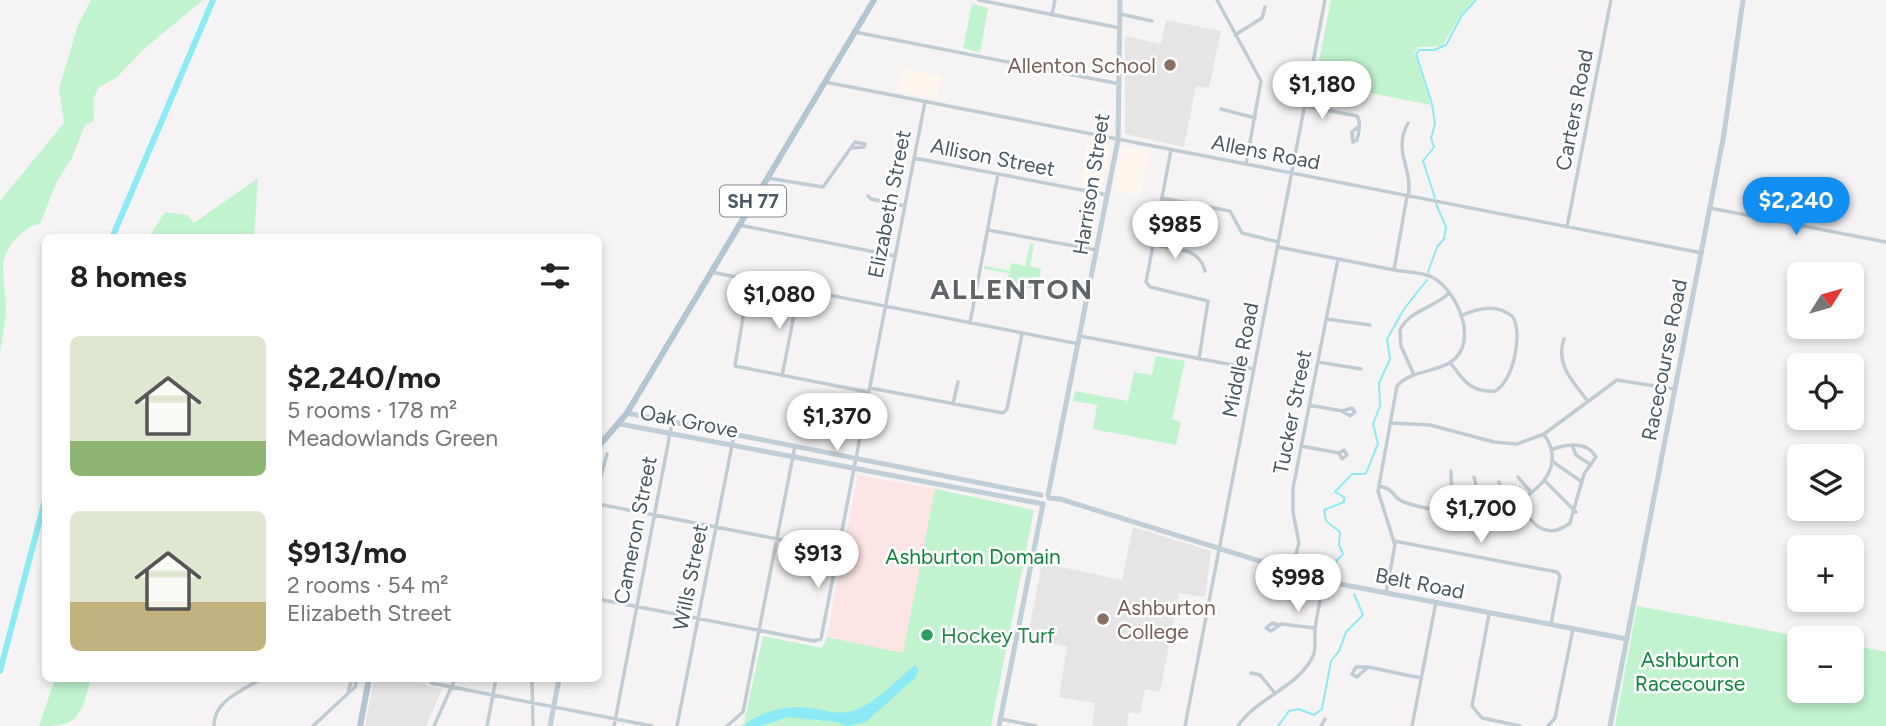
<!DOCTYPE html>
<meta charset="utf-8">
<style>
body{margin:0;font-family:Figtree,sans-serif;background:#f2f2f2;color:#222;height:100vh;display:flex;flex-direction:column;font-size:26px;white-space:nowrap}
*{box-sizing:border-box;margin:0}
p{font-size:23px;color:#767676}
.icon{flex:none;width:38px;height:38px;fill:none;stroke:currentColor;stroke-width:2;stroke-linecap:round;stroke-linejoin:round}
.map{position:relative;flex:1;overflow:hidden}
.panel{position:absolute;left:42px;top:234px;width:560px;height:448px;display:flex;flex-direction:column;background:#fff;border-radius:10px;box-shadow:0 4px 10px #0003}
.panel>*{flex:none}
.needle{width:46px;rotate:53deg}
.tools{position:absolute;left:1787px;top:262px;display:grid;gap:14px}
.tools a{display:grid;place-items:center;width:77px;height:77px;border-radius:10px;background:#fff;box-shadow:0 4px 10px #0003;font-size:35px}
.price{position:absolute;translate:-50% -60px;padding:0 16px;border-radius:24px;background:#fff;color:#222;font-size:23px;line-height:46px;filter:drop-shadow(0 2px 4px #0008)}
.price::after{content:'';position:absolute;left:50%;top:42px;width:21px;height:16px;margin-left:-10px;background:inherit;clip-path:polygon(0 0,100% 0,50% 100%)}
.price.active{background:#108ef2;color:#fff}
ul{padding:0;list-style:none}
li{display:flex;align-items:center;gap:21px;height:175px;padding:0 28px}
li span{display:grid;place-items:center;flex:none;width:196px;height:140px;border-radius:10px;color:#555}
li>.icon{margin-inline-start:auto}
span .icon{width:84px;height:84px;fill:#fffc;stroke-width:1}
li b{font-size:30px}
h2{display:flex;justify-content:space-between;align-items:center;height:84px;padding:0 28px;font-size:30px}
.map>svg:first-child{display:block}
</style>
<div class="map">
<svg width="1886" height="726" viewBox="0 0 1886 726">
<rect width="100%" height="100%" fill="#f5f3f3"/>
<path fill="#fef7ee" d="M903,68l38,8 -5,23 -38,-8z
M1087,139l24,5 -9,44 -21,-3z
M1123,146l27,5 -10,44 -26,-5z"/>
<path fill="#e6e4e5" d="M1166,20l55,11 -12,57 -13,-2 -12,61 -59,-13v-98l36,8z
M1133,527l78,24 -6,46 -26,-4 -19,99 -15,-3 -5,25 -11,-2 -2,14h-35l3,-23 -36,-6 8,-51 -40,-6 15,-77 80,17z
M374,679h51l2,7 15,3 -16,37h-61z"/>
<path fill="#fde5e5" d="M858,475l77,14 -32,165 -76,-17z"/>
<path fill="#c0f3ce" d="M91,0h112l-58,48 -29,30 -17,9 -6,12 1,22 -9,4 -13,33 -16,25 -16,41c-17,2 -37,25 -37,42 0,15 3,29 3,44 -1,15 -4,29 -6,44v-153l64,-78 -5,-34 19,-64z
M1331,0h143l-13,14 -19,32 -24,1 -4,6 17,52 -116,-23z
M972,4l16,4 -8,45 -17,-5z
M258,178l-4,60h-106l17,-26 22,3 7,8z
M1030,243l4,1 -4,22 11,3 -4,20 -29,-6 1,-10 -25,-4 1,-3 25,5 1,-8 14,3z
M1156,356l29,5 -13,58 9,3 -5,23 -83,-16 4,-24 -24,-4 2,-10 53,10 6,-29 18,3z
M935,489l99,21 -43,216h-250l3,-3 19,-87 59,12 5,-11 76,16z
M1637,606l178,33h-16v52h53v-46l34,7v74h-271z
M55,679h36c-11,37 -10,47 -52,47z"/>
<path fill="#8beaf3" d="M915,665l4,5 -4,8 -49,44 -20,4 -9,-4 -49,-5 -28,9h-17c20,-16 47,-22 73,-17 12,2 19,5 32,3 27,-6 47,-31 67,-47z"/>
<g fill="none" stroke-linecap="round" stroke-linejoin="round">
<path stroke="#8beaf3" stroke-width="2" d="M1435,198l-12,-37 11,-14 -3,-9 4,-14 -3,-20 -16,-50 3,-4h15l12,-5 16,-30 14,-15
M1428,272l9,-25 7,-8 2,-12 -10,-23
M1335,573l2,-13 6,-6 -4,-9 1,-13 -14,-11 -2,-11 20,-8v-5l-9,-5 17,-18h13c4,-4 8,-21 13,-30l-5,-20 7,-18 -1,-23 11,-24 -3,-20 17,-30 23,-29
M1278,726l11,-15 10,-2 15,6 8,-6 9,-48 8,-10 7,-19 17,-17 -9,-21"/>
<path stroke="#8beaf3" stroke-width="6" d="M112,238l101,-238
M0,671l46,-175"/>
<path stroke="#c0ccd3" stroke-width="3.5" d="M979,0l141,28
M1217,0l44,81 -15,83
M1120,14l32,7
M1052,15l3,-15
M855,32l265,52
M1235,35l27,-17 3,-11
M825,82l877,171
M1305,106l52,10c4,6 2,17 0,24l-4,2 -1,-10 7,-6
M1221,109l34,9
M1408,123c-16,29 6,47 0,73
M1171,150l-25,132 4,5 58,14 -9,58
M914,158l194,37
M767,178l56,9 32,-45 10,2 -1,3 -13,1
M868,196l3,3 34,7
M1162,198l68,13 12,22 36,9
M1710,208l176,34
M739,225l156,31
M1567,227l44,-227
M988,230l108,20
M1153,245c22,4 46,2 52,26
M1278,247l116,23 13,-74
M711,272l368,72
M749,281l-14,85 133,26
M1326,319l44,6
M970,323l28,-149
M1080,336l174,33
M1564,339c-9,25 9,43 23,61
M1318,362l43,7
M1450,362c13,18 21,31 45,29 18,-9 28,-56 18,-74 -15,-13 -33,-10 -50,-2
M1414,375l-13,-29 -1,-16c9,-19 33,-22 48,-36
M782,376l17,-86
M870,388l133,25 4,-4 15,-75
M953,404l5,-22
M1309,405l33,6 10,-3 3,4 -5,4 -8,-5
M1391,423l39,2 64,17 23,2 27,-10 73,-54 57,9
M1572,445l4,10 15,10
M1301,446l38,7 5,-3 3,5
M1339,453l3,6 5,-4
M1552,461l30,21
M1451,471l1,30 6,12
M1474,477l9,36
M1518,477l13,15
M1544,480l32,32
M1499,482l8,24
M1379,486c17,3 13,12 25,16 16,6 37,9 54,11 40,6 120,-29 86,-79
M598,487l9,-33
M1519,501c11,22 26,41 51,22l14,-49 12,-17c-9,-16 -28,-13 -43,-8
M598,504l241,47
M1500,510l10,20
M1394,541l163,31 3,4 -9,48
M1291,571l8,-28 -6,-31v-24l45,-229
M1386,593l9,-48 -17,-54 19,-105c14,-16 37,-13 54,-24 29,-20 6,-72 -19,-85 -10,-5 -26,-5 -38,-7
M598,599l216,42 7,-2 104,-537
M1489,614l-17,92 10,12 38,8
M1278,625l-6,-2 -6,5 5,3 10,-7 34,4
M1368,667h-12l-4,7 5,3 11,-10 53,11
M1251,673l9,2 14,17
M532,679l1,47
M431,683l221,43
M348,692l4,-13
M1001,719l35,7
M214,726c-1,-25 28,-35 47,-47
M313,726l42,-39 2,-8
M434,726l21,-47
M487,726l9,-47
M614,726l58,-303
M677,726l57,-291
M727,726l16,-14 52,-266
M1185,726l140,-726
M1238,726c19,-29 60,-38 75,-70 4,-9 1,-18 2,-27 2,-16 6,-32 9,-48
M1321,726l4,-7
M1412,726l24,-124
M1548,726l7,-8 18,-89"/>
<path stroke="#c0ced7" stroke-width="5" d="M627,413l414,82
M620,424l423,80
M1048,495l70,-355 2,-140
M1049,498l11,1 264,82 303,58
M550,726l9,-47
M999,726l44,-222
M1610,726l114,-592 19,-134"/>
<path stroke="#b1c6d2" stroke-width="6" d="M598,447l29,-34 247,-413
M360,726l9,-47"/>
</g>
<g fill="#8d6e63" stroke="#fff" stroke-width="2.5">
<circle cx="1170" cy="65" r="7"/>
<circle cx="1103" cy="619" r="7"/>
</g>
<circle fill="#2e9e5b" stroke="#fff" stroke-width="2.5" cx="927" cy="635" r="7"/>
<g text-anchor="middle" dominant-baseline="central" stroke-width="5" stroke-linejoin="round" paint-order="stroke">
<rect fill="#fff" stroke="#808b91" stroke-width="2" x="720" y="185.5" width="66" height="31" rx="5"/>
<g font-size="19" font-weight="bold" fill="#495962">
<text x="753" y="201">SH 77</text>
</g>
<g font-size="21" fill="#785e54" stroke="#fff" text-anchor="end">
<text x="1156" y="65">Allenton School</text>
<text x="1117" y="607" text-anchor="start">Ashburton<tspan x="1117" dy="24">College</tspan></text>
</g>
<g font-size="21" fill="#495962" stroke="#fff">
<text transform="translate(1574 110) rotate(-79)">Carters Road</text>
<text transform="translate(1266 152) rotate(11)">Allens Road</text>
<text transform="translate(993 157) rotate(11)">Allison Street</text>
<text transform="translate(1091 184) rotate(-81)">Harrison Street</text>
<text transform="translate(889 204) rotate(-79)">Elizabeth Street</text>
<text transform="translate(1240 360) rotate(-79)">Middle Road</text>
<text transform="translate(1664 360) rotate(-79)">Racecourse Road</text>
<text transform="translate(1292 412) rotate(-79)">Tucker Street</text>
<text transform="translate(689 421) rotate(11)">Oak Grove</text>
<text transform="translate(635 530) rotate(-79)">Cameron Street</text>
<text transform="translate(690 577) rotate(-79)">Wills Street</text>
<text transform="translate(1420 583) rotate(11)">Belt Road</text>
</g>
<g font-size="21" fill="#12853d" stroke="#fff">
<text x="973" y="556">Ashburton Domain</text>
<text x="1690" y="659">Ashburton<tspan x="1690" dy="24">Racecourse</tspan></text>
</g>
<g font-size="21" fill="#27864d" stroke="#fff" text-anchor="start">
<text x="941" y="635">Hockey Turf</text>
</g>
<g font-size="28" font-weight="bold" letter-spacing="2" fill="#5e6468" stroke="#fff">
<text x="1012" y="289">ALLENTON</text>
</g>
</g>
</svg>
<div class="tools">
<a><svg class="needle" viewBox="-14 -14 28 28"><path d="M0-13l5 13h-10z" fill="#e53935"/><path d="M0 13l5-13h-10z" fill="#767676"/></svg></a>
<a><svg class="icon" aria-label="locate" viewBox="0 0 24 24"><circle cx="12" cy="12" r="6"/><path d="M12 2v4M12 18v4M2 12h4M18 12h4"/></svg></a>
<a><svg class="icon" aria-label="layers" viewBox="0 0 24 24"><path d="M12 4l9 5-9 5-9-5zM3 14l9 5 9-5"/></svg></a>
<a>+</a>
<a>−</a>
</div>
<b class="price" style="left:1322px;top:121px">$1,180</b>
<b class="price active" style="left:1796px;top:237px">$2,240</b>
<b class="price" style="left:1175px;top:261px">$985</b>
<b class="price" style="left:779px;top:331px">$1,080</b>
<b class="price" style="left:837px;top:453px">$1,370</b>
<b class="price" style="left:1481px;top:545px">$1,700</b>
<b class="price" style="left:818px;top:590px">$913</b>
<b class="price" style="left:1298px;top:614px">$998</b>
<section class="panel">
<h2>8 homes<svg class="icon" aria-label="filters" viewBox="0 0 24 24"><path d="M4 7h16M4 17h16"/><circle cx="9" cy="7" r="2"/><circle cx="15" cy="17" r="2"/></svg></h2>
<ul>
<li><span style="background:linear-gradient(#dfe7d0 75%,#8fb573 0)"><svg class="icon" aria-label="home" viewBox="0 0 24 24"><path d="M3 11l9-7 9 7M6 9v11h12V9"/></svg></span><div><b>$2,240/mo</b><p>5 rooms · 178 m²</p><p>Meadowlands Green</p></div></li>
<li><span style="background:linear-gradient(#dfe7d0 65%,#c2b280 0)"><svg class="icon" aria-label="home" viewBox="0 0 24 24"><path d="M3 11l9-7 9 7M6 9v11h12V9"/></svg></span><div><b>$913/mo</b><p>2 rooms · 54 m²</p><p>Elizabeth Street</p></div></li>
</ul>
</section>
</div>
